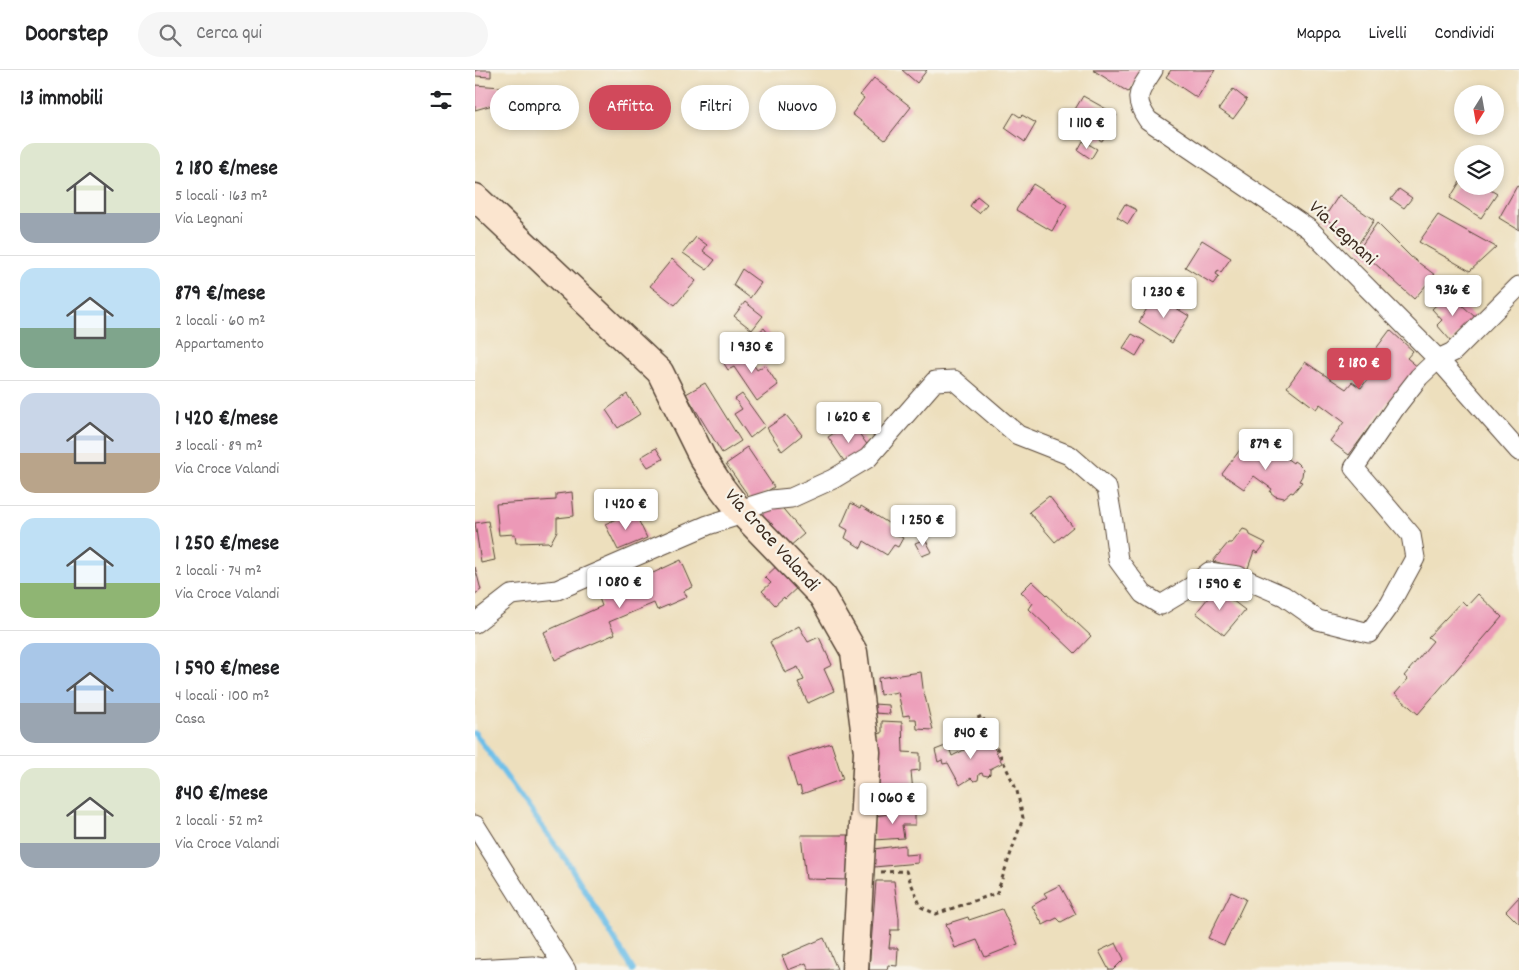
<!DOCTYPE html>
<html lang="it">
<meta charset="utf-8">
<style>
body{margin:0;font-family:Dekko,sans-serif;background:#f6f6f6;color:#202124;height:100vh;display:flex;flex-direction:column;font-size:19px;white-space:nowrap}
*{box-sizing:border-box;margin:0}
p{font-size:16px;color:#757577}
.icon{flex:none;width:28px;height:28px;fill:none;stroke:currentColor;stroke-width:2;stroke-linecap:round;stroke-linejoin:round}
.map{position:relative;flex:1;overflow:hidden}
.side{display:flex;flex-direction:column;background:#fff;width:475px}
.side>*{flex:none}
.banner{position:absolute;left:15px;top:15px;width:475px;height:45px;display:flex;gap:10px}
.needle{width:32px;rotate:191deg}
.tools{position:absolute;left:979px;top:15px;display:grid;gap:10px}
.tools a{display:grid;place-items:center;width:50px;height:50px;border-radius:50%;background:#fff;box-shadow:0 2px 8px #0003;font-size:25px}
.price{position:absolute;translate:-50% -42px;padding:0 11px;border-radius:5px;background:#fff;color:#222;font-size:16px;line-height:32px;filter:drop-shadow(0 1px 2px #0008)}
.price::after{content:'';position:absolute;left:50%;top:30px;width:15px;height:11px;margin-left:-8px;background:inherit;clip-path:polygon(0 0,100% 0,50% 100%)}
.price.current{background:#d1495b;color:#fff}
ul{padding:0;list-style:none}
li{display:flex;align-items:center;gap:15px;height:125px;padding:0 20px}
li+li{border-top:1px solid #e0e0e0}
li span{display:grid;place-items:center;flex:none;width:140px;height:100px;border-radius:15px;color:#555}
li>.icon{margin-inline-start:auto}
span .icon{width:60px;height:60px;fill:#fffc;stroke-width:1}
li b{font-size:21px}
h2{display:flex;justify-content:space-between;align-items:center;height:60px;padding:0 20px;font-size:21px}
.chip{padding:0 18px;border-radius:22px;background:#fff;box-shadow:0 2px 8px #0003;font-size:18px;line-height:45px}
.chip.current{background:#d1495b;color:#fff}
header{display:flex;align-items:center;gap:30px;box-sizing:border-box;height:70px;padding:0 25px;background:#fff;border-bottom:1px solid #e0e0e0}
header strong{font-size:24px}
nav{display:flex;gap:28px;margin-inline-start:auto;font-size:18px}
.search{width:350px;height:45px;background:#f6f6f6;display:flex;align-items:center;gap:12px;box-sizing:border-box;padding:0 18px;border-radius:28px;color:#757577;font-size:19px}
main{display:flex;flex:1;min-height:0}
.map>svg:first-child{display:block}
</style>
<header>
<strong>Doorstep</strong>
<div class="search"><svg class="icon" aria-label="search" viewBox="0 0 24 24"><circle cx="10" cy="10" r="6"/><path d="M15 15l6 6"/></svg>Cerca qui</div>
<nav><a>Mappa</a><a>Livelli</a><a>Condividi</a></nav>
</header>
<main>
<section class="side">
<h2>13 immobili<svg class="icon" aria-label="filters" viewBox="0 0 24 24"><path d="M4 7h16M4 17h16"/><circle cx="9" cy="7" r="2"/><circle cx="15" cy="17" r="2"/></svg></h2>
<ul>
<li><span style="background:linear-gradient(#dfe7d0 70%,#9aa5b1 0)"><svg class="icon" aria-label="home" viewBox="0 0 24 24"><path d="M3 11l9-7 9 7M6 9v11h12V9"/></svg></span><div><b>2 180 €/mese</b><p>5 locali · 163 m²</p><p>Via Legnani</p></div></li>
<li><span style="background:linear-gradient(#bfe0f5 60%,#7fa58c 0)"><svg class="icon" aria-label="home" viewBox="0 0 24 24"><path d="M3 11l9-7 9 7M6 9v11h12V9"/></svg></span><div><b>879 €/mese</b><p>2 locali · 60 m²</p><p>Appartamento</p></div></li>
<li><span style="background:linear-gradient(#c9d6e8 60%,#b9a48a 0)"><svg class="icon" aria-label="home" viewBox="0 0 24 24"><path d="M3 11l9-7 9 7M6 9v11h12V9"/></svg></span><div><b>1 420 €/mese</b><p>3 locali · 89 m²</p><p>Via Croce Valandi</p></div></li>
<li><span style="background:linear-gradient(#bfe0f5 65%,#8fb573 0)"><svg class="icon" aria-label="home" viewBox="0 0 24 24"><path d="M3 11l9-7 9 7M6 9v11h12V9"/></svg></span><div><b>1 250 €/mese</b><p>2 locali · 74 m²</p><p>Via Croce Valandi</p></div></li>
<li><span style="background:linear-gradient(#a9c7e8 60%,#9aa5b1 0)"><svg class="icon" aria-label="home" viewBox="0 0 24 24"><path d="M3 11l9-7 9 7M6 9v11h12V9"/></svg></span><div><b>1 590 €/mese</b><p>4 locali · 100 m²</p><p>Casa</p></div></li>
<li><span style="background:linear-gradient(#dfe7d0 75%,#9aa5b1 0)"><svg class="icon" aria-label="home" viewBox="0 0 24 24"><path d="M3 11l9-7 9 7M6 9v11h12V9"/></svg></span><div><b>840 €/mese</b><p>2 locali · 52 m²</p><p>Via Croce Valandi</p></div></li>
</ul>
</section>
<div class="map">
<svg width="1044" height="900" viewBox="0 0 1044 900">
<rect width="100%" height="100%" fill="#f7f3e8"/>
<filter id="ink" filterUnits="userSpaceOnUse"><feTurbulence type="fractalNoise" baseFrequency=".02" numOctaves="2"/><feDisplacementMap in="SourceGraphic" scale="10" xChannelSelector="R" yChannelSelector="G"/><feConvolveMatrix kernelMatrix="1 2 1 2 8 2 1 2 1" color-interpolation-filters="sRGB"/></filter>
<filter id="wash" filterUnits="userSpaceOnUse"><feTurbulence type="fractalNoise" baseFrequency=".0096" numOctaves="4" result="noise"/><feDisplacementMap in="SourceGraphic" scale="20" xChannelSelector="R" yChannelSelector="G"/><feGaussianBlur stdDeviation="1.12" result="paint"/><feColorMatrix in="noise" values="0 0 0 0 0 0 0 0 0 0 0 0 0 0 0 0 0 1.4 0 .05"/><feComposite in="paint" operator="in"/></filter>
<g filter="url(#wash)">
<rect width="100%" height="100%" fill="#eddfbd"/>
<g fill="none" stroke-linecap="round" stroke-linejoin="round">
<path stroke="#6dbfe9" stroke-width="5.5" d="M0,663l94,131 64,106"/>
</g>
<g id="blocks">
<path fill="#ec99b7" d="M0,0h16v7l-16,-1z
M427,0h25l-10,13z
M618,0h50l-15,22z
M696,0h44l-18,28 -31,-21z
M399,8l37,29 -26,33 -33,-26 12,-16 -4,-3z
M0,15l26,2 -5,17 -21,6z
M758,19l14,11 -14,19 -14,-10z
M608,26l34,19 -15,26 -16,-8 5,-7 -20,-10z
M539,43l6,4 2,-2 14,8 -11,19 -20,-14z
M608,71l14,8 -6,10 -13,-9z
M988,107v9h21l13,8 -16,24 -31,-20z
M558,114l34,21 -15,26 -36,-21z
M1042,116l2,1v43l-20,-12z
M924,119l13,9 -8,10 -13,-9z
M864,125l35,25 -17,26 -20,-15 2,-3 -15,-10z
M502,126l10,8 -8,9 -9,-7z
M650,134l12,6 -9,14 -11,-7z
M963,145l45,25 13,7 -26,24 -51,-29z
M902,153l34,34 24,18 -21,24 -55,-50z
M221,167l11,8 -4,6 12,9 -8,10 -24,-17z
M727,170l29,18 -10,14 -3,-2 -2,4 3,2 -6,8 -28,-17z
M197,189l24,22 -21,24 -25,-19z
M267,199l19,14 -11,15 -17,-13z
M974,223l27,25 -25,23 -14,-16 5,-5 -10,-11z
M680,225l34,21 -17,27 -33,-21z
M270,232l18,14 -11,14 -18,-14z
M289,258l7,9 -9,7 -6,-10z
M915,260l23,21 -6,7 12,10 -18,27 -5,-4 -47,64 -19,-14 14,-19 -24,-18 -4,5 -29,-22 18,-25 41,27 6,-7 9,6 11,-15 -9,-7z
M657,264l13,7 -9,15 -13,-8z
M271,276l7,7 -5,4 9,13 8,-5 13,20 -21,16 -23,-34 -6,3 -5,-8z
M230,313l36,58 -19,12 -36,-59z
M152,324l13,20 -22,14 -12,-18z
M267,324l23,32 -15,12 -16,-24 8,-5 -7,-10z
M311,345l16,20 -20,16 -15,-23z
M376,352l20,28 -23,17 -20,-30z
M793,375l25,18 1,-2 3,2 6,6 -1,7 -3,5 3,1 -9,11 -2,-1 -7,6 -9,-2 -5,-4 2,-3 -18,-13 -10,13 -22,-15 20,-27 11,8 8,-1z
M272,377l27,40 -22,14 -26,-37 16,-11 -1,-2z
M181,378l7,11 -15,8 -7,-10z
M97,422l2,24 -17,2v13l-7,13 -2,-2 -32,1 -1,-9 -16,1 -3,-31 60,-4v-6z
M574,426l24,31 -18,15 -26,-30z
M376,433l9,5 1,-2 35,22 -2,5 9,5 -5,9 -4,-2 -7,10 -23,-14 -3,7 -16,-10 3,-8 -7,-4z
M304,434l25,30 -15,13 -30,-37z
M159,441l13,27 -29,12 -13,-26z
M13,451l7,39 -14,3 -6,-40z
M768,459l6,2 1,4 16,8 -8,10 -4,-2 -7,20 -34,-10 15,-18h4z
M450,469l7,13 -10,4 -7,-13z
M206,490l12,27 -9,4 3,6 -30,13 -3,-7 -45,19 6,12 -60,26 -11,-28 58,-26 -3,-8z
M305,493l20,22 -15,14 -1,-2 -9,8 -13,-14 9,-8 -6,-6z
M0,497l6,23 -6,4z
M557,511l59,55 -16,17 -46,-44 4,-6 -12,-11z
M741,518l29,22 -21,25 -28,-22z
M1003,524l24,23 -84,97 -23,-20 13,-15 -4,-3 29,-35 -5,-4 34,-36 5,5z
M324,556l9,16 11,-5 13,28 -8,4 10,22 -26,12 -10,-21 6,-2 -6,-13 -13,6 -15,-31z
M446,602l2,16 10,42 -16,-1 -1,-10h-6l-1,-4 -6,1 -5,-24 -18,3 -2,-17z
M398,634l16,1 1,9 -16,-1z
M407,651l20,1 1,30 17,1v17l-9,1 2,21 -37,4v-62l6,-1z
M514,668l13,25 -12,6v5l-2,2 -5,-1 -1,-2 -3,1 -1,6 -4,1 -3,-3 -11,7 -12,-22 -5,1 -1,-4 -4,2 -3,-12 13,-5 4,11 18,-9 -2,-3 10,-5 2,3z
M356,673l12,36 -41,15 -2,-8 -3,1 -9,-30z
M440,740v15h-13l2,13 -30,2 1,-24z
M326,765h49l1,45 -45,-1z
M430,775v10l13,-1v9l-44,4v-18z
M401,811h18l5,37v12h-8l-2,18h9l-1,18 -9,-1 -1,5h-18z
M585,815l16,29 -15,8 -4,-4 -14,7 -11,-19 15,-9 -3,-4z
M756,822l15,7 -22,46 -16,-7z
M1044,827v27l-13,-13z
M527,839l16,35 -33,13 -8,-17 -22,8 -9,-24 22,-7 1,3z
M349,868l13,31 -28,1 -3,-7 -18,7 -6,-14z
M641,873l8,16 -11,11h-4l-10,-19z"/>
</g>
</g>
<g filter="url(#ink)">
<use href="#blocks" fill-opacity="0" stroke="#564536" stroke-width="1"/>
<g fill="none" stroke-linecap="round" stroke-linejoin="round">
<defs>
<path id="street" d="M678,0c-14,22 -21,27 -5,50l161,109 129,130 81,92
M264,440l32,-10 20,-2 42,-19 35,-21 67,-77 19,-1 64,55 51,20 38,33 6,34 5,38 25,34 18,11 30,-18 18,-15 29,4 46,20 34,24 51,13 21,-29 25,-46 -4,-23 -57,-67 41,-60 24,-31 19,-18 15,-7 66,-66
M0,553l36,-28 46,-5 151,-65 35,-11
M0,755l91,145
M0,899l58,-3 24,4"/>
<path id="secondary" d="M0,127l185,175 43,87 19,29 17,22 83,86 32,56 13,100 -12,218"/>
</defs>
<use href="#street" stroke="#564536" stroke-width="21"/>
<use href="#secondary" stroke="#564536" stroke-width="29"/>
<path stroke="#564536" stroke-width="3" stroke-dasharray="4 4" stroke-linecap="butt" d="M406,802l25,-1 15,36 15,7 61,-21 26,-75 -6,-27 -35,-75 -34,16"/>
<use href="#street" stroke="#fff" stroke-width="19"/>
<use href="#secondary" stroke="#fbe5cf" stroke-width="26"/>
</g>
</g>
<g text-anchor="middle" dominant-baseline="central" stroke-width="4.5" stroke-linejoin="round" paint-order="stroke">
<g font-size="20" fill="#3b2a1e" stroke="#f7f3e8">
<text transform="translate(867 164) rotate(43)">Via Legnani</text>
<text transform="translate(296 471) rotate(48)">Via Croce Valandi</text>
</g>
</g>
</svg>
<div class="tools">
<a><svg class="needle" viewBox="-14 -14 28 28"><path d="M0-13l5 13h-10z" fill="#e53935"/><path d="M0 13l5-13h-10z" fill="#757577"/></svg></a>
<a><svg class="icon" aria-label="layers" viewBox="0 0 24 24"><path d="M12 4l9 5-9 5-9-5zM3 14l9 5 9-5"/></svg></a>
</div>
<b class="price" style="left:612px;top:80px">1 110 €</b>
<b class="price" style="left:978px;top:247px">936 €</b>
<b class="price" style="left:689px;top:249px">1 230 €</b>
<b class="price" style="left:277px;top:304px">1 930 €</b>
<b class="price current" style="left:884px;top:320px">2 180 €</b>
<b class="price" style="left:374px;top:374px">1 620 €</b>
<b class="price" style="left:791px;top:401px">879 €</b>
<b class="price" style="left:151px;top:461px">1 420 €</b>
<b class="price" style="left:448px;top:477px">1 250 €</b>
<b class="price" style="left:145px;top:539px">1 080 €</b>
<b class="price" style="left:745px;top:541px">1 590 €</b>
<b class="price" style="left:496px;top:690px">840 €</b>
<b class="price" style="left:418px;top:755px">1 060 €</b>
<div class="banner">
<a class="chip">Compra</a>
<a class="chip current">Affitta</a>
<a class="chip">Filtri</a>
<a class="chip">Nuovo</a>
</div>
</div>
</main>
